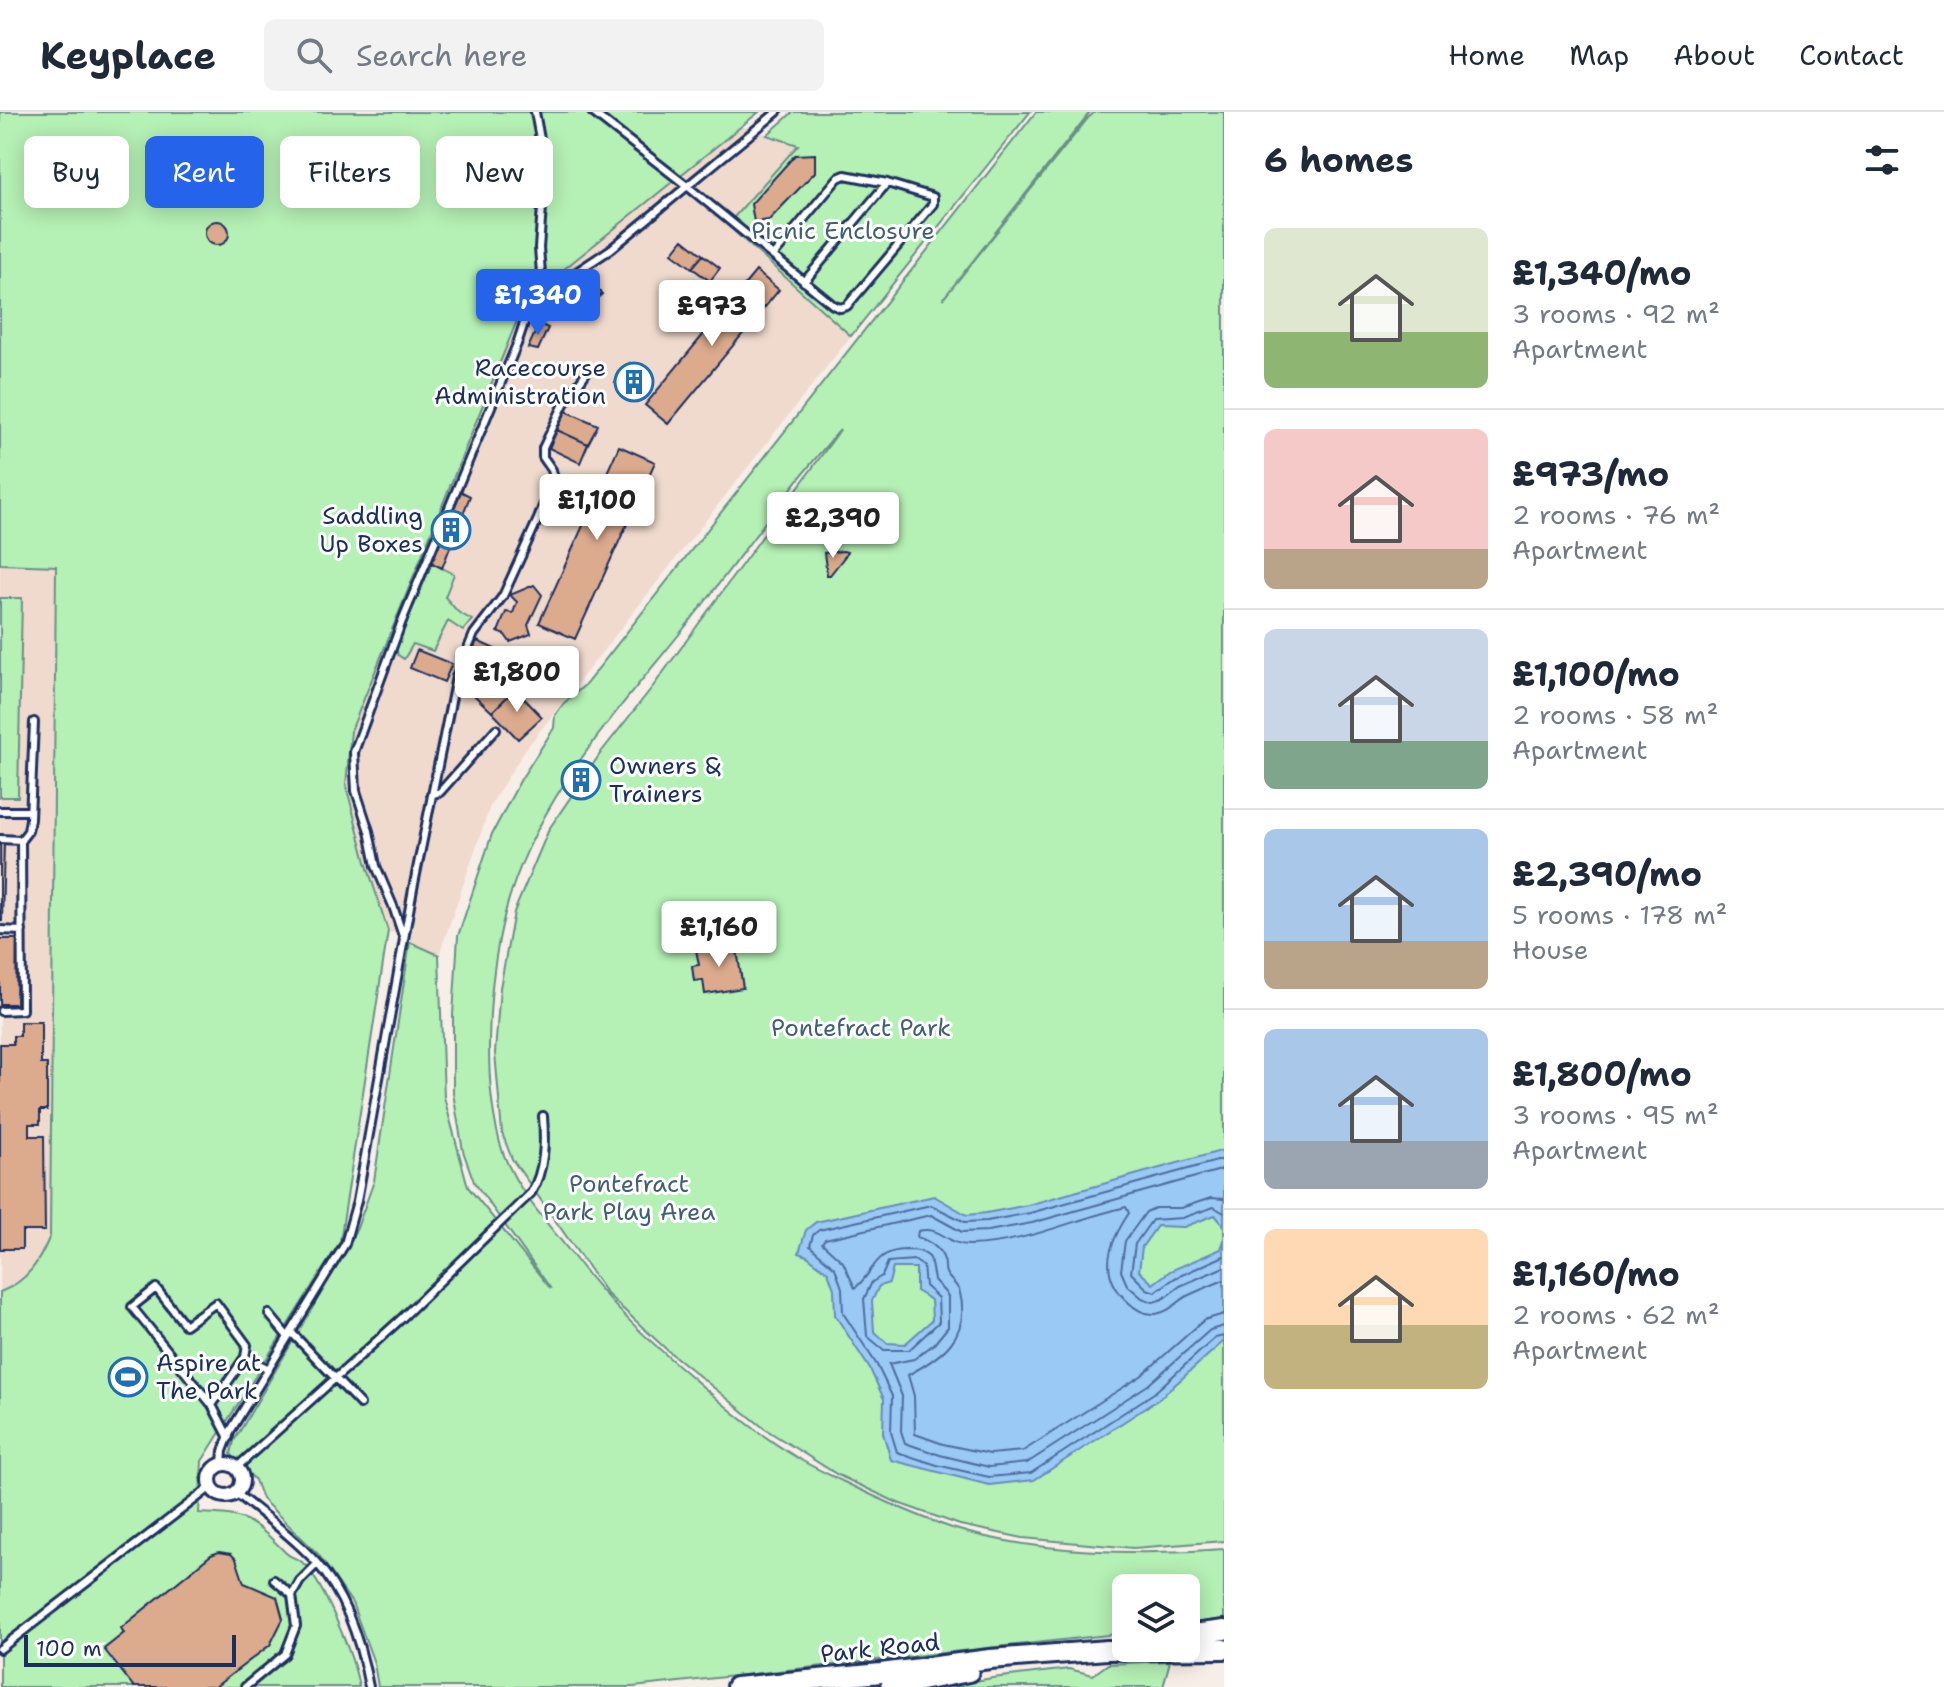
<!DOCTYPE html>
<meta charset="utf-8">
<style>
body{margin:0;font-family:"Shantell Sans",sans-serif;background:#f2f2f3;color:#1f2937;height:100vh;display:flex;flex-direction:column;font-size:30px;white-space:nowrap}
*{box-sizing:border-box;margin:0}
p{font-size:26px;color:#747a83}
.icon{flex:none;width:44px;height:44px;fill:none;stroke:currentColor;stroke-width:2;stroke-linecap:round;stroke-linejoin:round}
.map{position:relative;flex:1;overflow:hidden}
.panel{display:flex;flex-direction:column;background:#fff;width:720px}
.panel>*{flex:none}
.guide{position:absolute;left:24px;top:24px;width:760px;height:72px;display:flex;gap:16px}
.buttons{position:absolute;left:1112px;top:1462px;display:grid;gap:16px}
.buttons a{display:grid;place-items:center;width:88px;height:88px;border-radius:12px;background:#fff;box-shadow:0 4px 20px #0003;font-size:40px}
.scale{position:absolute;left:24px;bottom:20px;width:212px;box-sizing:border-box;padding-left:8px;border:4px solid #1b2f5e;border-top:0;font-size:22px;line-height:28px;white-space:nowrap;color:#1b2f5e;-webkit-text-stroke:6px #fff;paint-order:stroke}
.price{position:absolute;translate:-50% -68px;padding:0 18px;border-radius:8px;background:#fff;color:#222;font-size:26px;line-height:52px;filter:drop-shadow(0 2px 4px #0008)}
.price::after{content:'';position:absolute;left:50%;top:48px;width:24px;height:18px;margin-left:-12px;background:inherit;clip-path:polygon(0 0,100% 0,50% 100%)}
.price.active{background:#2563eb;color:#fff}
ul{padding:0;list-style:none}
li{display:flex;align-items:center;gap:24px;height:200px;padding:0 40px}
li+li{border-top:2px solid #e0e1e3}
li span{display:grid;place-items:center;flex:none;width:224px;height:160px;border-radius:12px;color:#555}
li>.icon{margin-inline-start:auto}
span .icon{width:96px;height:96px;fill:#fffc;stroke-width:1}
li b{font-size:34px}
h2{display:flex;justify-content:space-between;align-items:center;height:96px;padding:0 40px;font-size:34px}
.chip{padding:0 28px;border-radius:12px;background:#fff;box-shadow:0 4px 20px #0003;font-size:28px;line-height:72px}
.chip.active{background:#2563eb;color:#fff}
header{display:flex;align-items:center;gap:48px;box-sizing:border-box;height:112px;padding:0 40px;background:#fff;border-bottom:2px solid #e0e1e3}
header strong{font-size:38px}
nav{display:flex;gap:44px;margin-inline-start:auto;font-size:28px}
.search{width:560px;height:72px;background:#f2f2f3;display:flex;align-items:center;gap:20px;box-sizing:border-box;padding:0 28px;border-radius:12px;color:#747a83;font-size:30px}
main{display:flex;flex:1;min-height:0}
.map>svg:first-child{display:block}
</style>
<header>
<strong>Keyplace</strong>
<div class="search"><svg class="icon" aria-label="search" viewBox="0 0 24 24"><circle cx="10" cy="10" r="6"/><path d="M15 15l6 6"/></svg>Search here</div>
<nav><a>Home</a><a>Map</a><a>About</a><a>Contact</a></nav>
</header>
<main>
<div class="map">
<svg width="1224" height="1575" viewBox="0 0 1224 1575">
<rect width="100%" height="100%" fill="#f8eee8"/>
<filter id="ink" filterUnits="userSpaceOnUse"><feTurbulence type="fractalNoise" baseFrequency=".0125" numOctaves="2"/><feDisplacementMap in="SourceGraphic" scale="16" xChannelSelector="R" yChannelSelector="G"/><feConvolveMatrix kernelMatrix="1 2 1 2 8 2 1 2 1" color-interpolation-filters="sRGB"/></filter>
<g filter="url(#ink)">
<path fill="#f0dacd" d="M741,14l57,18 172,45 -119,147 -326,414 -34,54 -52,151 -51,-24 -22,-69 -20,-77 5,-54 169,-418 33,-35z
M0,452l56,2 -6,670 -11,28 -23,22 -16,6z"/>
<path fill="#b5f0b4" stroke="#689089" stroke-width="2" d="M0,0h759l-206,166 -33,35 -169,418 -5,54 20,77 22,69 -48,311 -138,219 -3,52c17,1 33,0 49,8 15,8 26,20 38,32 5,5 12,5 16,9 22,21 52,95 57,125h-359v-395c28,-11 39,-30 50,-56l6,-670 -56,-2z
M793,0h237l-179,224 -124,-111 71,-80 -31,-10z
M1036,0h54l-147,187 145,-181 7,-6h129v1429l-91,7 -110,-10 -63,-13 -62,-22 -60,-28 -73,-46 -98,-79 -60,-56 -95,-135 -10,-26 -7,-80 5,-65 14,-76 35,-83 53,-78 52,-66 186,-255c-51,57 -96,122 -143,182 -73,93 -162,184 -192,301 -17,66 -23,164 -5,230 11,42 48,80 74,114 35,47 75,84 120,122 32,28 65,56 102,78 14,9 30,16 46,24 35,17 72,34 110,47 80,25 188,28 272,21v73l-38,5v-39h-60v45l-493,54h-255l-4,-24 -22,-60 -34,-49 -56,-55 -7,-19 -24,-26 3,-13 110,-187 13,-26 17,-47 36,-239 29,13 5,142 24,90 83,102 -77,-107 -11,-31 -10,-58v-78l5,-79 34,-102 29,-55 33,-51 1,-13 9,-12 22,-19z
M432,451l22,11 -9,23 13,15 14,8 -9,11 -15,-10 -15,30 -20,-7 -9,15 -6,-4 -2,-7z
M0,486h22l-4,199h-18z
M1170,1549l-7,26h-220l49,-9 77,-9 24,6 15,-11z"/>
<path fill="#9ac9f6" stroke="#678bb9" stroke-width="2" fill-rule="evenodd" d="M1224,1038v76l-9,-11 -31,12 -27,-1 -15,21 -3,24 14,13 17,-13 51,-22 3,-9v101l-65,58 -125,81 -45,5 -98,-25 -8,-27 1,-34 -14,-30 -35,-54 -1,-26 -6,-17 -21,-16 -8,-3 7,-23 10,-8 118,-26 33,19 19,-2 42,-8zM893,1156h23v23l15,9 1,20 -27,24 -18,-1 -13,-12 -2,-30 7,-15 10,-3z"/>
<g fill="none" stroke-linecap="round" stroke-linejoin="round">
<path stroke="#4e6d9b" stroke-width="2" d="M1224,1047l-194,54 -43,8 -22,1 -34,-17 -112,25 -6,5 -3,11 25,22 7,20 1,25 34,52 15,31 -1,36 6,20 40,13 52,12 42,-4 123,-80 61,-55 9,-2
M1224,1057l-192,54 -44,8 -26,1 -31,-17 -106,24 -3,4 21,19 12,26c20,-16 18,-37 50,-38 10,0 17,0 25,8l4,22 14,16v31l-14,17 -20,15 -25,5 13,32 -1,35 4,12 35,12 49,12 38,-4 121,-78 62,-55 14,-4
M1224,1087l-13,-1 -30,10h-26l-9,4 -21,29 -4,30 6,14 15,13 11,4 10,-3 17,-13 44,-19
M1224,1101l-10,-6 -32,11 -30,2 -17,24 -4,29 16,16 8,3 20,-14 49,-22
M914,1148l9,6 2,20 13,12 1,24 -30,28h-25l-17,-14 -3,-37 8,-17 10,-6 6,-14z
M1224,1168c-12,5 -24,10 -35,15 -11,6 -19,17 -33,19 -11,1 -20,-4 -28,-12 -31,-28 -19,-59 1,-89l-3,-6c-52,12 -102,37 -157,38 -23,0 -28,-20 -51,-14l-1,6c12,4 23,10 27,23 2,4 0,9 2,13 3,7 12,11 14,20 11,44 -19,64 -52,82l6,21 1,38 28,10 47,10 33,-3 118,-75 63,-56 20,-6"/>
</g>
<path fill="#dcab8e" stroke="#1b2f5e" stroke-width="2" d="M815,42v18l-46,48 -15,2 -3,-18 44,-49z
M205 121a12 12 0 1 1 24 0a12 12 0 1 1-24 0Z
M683,127l20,16 -11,13 -20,-15z
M703,143l17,13 -10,13 -18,-13z
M756,159l23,19 -111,134 -23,-19z
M590,167l12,15 -29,25 -13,-14z
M539,212l9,4 -10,22 -10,-2z
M630,251l23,18 -15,20 -23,-19z
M566,299l32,14 -10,19 -31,-14z
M557,318l31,14 -8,19 -31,-15z
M619,334l36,16 -80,177 -36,-16z
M460,379l10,5 -28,72 -10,-5z
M843,439l4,1 -2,4 -15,19h-3l-3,-22z
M534,473l8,10 -14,30 3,9 -21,8 -5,-7 -7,-3 8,-20 7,1 4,-11 -7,-7z
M477,529l29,13 -9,17 18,18 -23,23 -33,-31z
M417,538l35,14 -8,18 -34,-14z
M515,577l27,28 -24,22 -26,-27z
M582,657l9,6 -11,16 -9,-5z
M0,732h4l-2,77h-2z
M0,827h17l-1,65h-16z
M736,832l7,44 -38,6 -2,-14 -9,1 -2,-15 7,-1 -3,-15z
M20,910h21v42h6v46h-7v14h-11v12h15l1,95h-23v18h-22v-205h13v-8h7z
M219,1440l12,2 5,5 8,24 33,14 6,22 -13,26 -55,42h-81l-30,-38 20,-16 -3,-5 90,-73z"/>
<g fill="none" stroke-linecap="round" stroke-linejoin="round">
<defs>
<path id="lane" d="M535,0l10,54 -6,82 4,50
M592,0l95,74 146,119 7,3 7,-2 86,-102v-7l-46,-14 -42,-8 -7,3 -65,78
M804,170l83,-99
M431,683l9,-3 56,-63
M0,699h30
M0,727l21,1 1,170 -21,1
M21,728l7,-9 2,-12 4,-97
M0,818l22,1
M404,827l-11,-33 -17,-40 -7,-35 -13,-40 -2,-39 48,-131 115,-277 9,-27 25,-28 60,-40 166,-137
M269,1202l19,23
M291,1220l69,72
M212,1293l-80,-98 24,-19 29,37 31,-22 31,42 -2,12
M229,1326l-17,-33 33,-48 24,12
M222,1351l1,-12 8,-21 114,-186 12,-43 56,-312 43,-212 18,-43 29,-38 35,-77 16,-41 -2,-8 -9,-13v-9l21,-44 22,-31
M237,1355l164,-148 130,-126c14,-23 14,-51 12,-77
M236,1381c27,22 56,43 80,69 30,34 45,81 53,125
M274,1468l18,15
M0,1537l211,-162
M245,1575l40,-33 11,-28 -4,-31 8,-14 17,-17"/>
<path id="street" d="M210 1368a16 16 0 1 1 32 0a16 16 0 1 1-32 0Z"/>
<path id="primary" d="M1186,1523l38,-5
M736,1575l145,-14 109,-14 117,-9 117,-1
M890,1575l79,-15"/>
</defs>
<use href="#lane" stroke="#1b2f5e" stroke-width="12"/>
<use href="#street" stroke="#1b2f5e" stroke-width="18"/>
<use href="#primary" stroke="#1b2f5e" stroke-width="24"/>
<use href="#lane" stroke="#fff" stroke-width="6"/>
<use href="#street" stroke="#fff" stroke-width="12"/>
<use href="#primary" stroke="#fff" stroke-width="18"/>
</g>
</g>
<defs>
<symbol id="building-ring" viewBox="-11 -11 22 22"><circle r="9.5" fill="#fff" stroke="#1f6fb2" stroke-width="1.5"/><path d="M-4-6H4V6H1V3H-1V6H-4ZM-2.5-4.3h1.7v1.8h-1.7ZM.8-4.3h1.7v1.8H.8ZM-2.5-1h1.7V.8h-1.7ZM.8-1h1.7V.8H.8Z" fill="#1f6fb2"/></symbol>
<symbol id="stadium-ring" viewBox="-11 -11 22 22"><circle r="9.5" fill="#fff" stroke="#1f6fb2" stroke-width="1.5"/><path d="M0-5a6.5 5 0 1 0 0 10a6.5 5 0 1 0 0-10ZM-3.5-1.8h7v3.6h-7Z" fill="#1f6fb2"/></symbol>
</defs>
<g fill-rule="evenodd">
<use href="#building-ring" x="612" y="248" width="44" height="44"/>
<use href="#building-ring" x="429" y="396" width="44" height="44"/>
<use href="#building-ring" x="559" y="646" width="44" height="44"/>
<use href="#stadium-ring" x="106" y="1243" width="44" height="44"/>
</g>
<g text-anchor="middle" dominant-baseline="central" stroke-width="6" stroke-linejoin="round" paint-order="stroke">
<g font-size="24" fill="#425f74" stroke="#fff">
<text x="843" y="119">Picnic Enclosure</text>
<text x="861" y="916">Pontefract Park</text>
<text x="629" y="1072">Pontefract<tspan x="629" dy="28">Park Play Area</tspan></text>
</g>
<g font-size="24" fill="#1b2f5e" stroke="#fff" text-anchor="end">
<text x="606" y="256">Racecourse<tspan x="606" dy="28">Administration</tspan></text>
<text x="423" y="404">Saddling<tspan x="423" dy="28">Up Boxes</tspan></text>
<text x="609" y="654" text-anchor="start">Owners &amp;<tspan x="609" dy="28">Trainers</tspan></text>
<text x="156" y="1251" text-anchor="start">Aspire at<tspan x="156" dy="28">The Park</tspan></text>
</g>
<g font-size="24" fill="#1b2f5e" stroke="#fff">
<text transform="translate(880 1536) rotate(-6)">Park Road</text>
</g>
</g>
</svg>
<div class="buttons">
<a><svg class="icon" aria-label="layers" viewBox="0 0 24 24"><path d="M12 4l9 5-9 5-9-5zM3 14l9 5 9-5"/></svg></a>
</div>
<div class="scale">100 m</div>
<b class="price active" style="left:538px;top:225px">£1,340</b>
<b class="price" style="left:712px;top:236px">£973</b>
<b class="price" style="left:597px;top:430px">£1,100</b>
<b class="price" style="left:833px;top:448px">£2,390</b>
<b class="price" style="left:517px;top:602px">£1,800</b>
<b class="price" style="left:719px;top:857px">£1,160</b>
<div class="guide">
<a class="chip">Buy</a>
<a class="chip active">Rent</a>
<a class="chip">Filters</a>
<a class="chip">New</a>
</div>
</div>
<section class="panel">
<h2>6 homes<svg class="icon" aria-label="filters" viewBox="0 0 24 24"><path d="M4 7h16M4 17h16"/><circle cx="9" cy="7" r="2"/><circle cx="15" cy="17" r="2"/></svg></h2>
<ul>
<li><span style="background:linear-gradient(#dfe7d0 65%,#8fb573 0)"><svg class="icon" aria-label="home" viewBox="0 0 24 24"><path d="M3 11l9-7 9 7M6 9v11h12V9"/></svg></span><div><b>£1,340/mo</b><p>3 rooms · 92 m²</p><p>Apartment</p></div></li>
<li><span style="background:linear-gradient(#f6c9c9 75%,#b9a48a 0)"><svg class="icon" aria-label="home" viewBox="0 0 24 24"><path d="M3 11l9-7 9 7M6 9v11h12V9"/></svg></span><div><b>£973/mo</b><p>2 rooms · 76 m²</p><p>Apartment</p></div></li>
<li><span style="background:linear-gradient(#c9d6e8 70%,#7fa58c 0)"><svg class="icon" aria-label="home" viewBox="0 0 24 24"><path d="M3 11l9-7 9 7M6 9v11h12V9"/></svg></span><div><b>£1,100/mo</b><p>2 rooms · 58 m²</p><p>Apartment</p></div></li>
<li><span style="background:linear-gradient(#a9c7e8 70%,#b9a48a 0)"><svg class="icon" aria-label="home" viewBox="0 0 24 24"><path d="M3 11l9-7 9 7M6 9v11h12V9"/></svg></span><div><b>£2,390/mo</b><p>5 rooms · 178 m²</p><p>House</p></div></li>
<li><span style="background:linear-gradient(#a9c7e8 70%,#9aa5b1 0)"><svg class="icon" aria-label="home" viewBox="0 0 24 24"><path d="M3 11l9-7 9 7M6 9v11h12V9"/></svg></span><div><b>£1,800/mo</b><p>3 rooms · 95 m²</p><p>Apartment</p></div></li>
<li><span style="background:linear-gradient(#ffd9b3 60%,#c2b280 0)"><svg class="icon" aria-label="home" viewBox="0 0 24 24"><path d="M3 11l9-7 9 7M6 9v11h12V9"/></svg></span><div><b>£1,160/mo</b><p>2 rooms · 62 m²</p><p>Apartment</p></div></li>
</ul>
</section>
</main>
